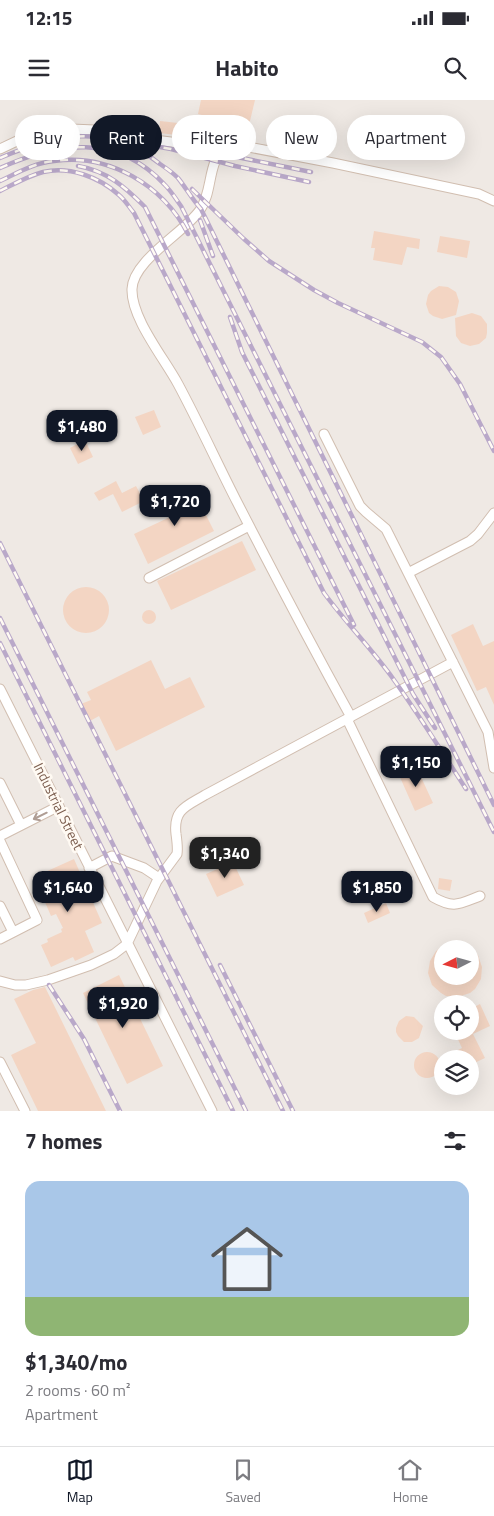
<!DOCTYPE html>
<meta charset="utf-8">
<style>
body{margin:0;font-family:"Titillium Web",sans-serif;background:#f7f7f7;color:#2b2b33;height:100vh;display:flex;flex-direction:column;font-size:19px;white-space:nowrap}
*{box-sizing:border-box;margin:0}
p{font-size:16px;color:#7c7c81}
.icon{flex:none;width:28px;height:28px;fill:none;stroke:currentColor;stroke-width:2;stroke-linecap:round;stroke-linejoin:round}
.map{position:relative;height:1011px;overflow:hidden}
.panel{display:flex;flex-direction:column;background:#fff;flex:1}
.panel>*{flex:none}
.hud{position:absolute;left:15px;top:15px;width:465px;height:45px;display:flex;gap:10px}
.needle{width:32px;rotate:264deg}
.buttons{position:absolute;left:434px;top:840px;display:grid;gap:10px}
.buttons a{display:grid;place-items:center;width:45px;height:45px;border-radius:50%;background:#fff;box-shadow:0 5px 20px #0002;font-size:25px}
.price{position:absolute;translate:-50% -42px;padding:0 11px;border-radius:10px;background:#111827;color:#fff;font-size:16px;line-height:32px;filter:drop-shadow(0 1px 2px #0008)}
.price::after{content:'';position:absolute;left:50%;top:30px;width:15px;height:11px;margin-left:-8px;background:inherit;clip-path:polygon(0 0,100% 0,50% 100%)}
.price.current{background:#222;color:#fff}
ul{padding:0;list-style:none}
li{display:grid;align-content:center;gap:10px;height:265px;padding:0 25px}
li+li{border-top:1px solid #e1e1e2}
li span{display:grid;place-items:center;height:155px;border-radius:15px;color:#555}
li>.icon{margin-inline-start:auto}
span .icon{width:90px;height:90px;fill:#fffc;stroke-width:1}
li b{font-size:21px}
h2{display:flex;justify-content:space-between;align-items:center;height:60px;padding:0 25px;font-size:21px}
.pill{padding:0 18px;border-radius:22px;background:#fff;box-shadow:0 5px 20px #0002;font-size:18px;line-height:45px}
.pill.current{background:#111827;color:#fff}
.status{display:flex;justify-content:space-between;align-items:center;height:35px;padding:0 25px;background:#fff;direction:ltr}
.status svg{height:14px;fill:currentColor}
header{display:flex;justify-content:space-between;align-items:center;height:65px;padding:0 25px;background:#fff;font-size:22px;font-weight:700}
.tab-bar{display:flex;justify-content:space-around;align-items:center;height:70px;border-top:1px solid #e1e1e2;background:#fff;font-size:14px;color:#7c7c81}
.tab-bar a{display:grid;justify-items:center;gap:2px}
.tab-bar .current{color:#111827}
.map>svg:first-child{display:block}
</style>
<div class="status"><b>12:15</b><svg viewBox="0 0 49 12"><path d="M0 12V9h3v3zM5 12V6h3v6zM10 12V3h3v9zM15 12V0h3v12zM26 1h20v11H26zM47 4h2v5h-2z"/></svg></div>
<header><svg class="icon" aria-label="menu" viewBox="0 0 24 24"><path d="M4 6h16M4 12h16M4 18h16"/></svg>Habito<svg class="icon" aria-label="search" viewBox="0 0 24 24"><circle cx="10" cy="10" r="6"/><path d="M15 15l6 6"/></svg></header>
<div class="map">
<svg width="494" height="1011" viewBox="0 0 494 1011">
<rect width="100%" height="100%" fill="#fdf6ec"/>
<path fill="#efe9e4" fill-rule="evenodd" d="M0,0h494v1011h-494zM442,849h28v27h-28zM442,904h28v27h-28zM442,959h28v27h-28z"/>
<path fill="#f3d5c3" d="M201,0h54l-6,25 -27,-7 -1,2 -23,-6z
M160,21l18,2 -1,12 -18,-2z
M374,131l46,8 -1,10 -12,-2 -5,18 -29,-5 2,-12h-4z
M440,136l30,5 -3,17 -30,-6z
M439,186l9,1 8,5 3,9 -3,14 -14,4 -9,-3 -4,-3 -3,-9 2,-9 3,-4z
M472,213l9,3 6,8v9l-1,5 -7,6 -9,2 -9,-3 -5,-7 -1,-18z
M154,310l7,17 -18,8 -8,-18z
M85,340l8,17 -15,7 -8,-16z
M116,381l6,12 14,-7 8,15 -22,11 -9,-18 -14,7 -5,-8z
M192,387l22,44 -66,33 -14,-30 36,-17 -8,-15z
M242,441l14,29 -85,40 -14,-29z
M63 510a23 23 0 1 1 46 0a23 23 0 1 1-46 0Z
M142 517a7 7 0 1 1 14 0a7 7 0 1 1-14 0Z
M473,524l10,22 11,-5v64l-8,-18 -9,4 -26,-56z
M151,560l14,29 25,-12 15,30 -89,44 -17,-35 -9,5 -9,-17 10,-4 -4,-8z
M415,664l18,39 -18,8 -16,-36 5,-2 -2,-3z
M74,759l28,64 -17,8 9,21 -19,9 -2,-4 -22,10 -10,-22 7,-3 -1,-3 15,-7 -1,-3 2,-1 -7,-14 -5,2 -17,-39z
M233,762l11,23 -27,12 -11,-23z
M439,778l13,2 -2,11 -12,-2z
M386,803l4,10 -22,10 -4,-10z
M442,846v30h28v-30l8,9 4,12 -1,12 -6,10 -5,4 -12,4 -12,-1 -5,-3 -9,-8 -4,-12 2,-12 6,-10z
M119,875l44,91 -36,18 -44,-91z
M45,887l61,124h-68l-27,-56 25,-12 -22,-44 19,-9z
M480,904l10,22 -17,8 12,24 -15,7v-6h-8l-4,-9 4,-2 -8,-17h16v-22z
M406,916l8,1 9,9 -4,12 -7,4h-8l-6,-6 -2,-4v-4l3,-7z
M414 965a13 13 0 1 1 26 0a13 13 0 1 1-26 0Z"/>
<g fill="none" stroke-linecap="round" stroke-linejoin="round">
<defs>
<path id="minor" d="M228,45c-22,15 -14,45 -28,65 -16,23 -67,50 -68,79 -1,29 32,69 46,95 21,39 39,79 59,118 37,72 75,144 114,215
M0,49l19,-9 18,-5 19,-4 15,-2 24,1 51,9 33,4 59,2 95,18 146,31 15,7
M324,334l36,72 6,6 20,17 102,203 6,36
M408,473l62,-32 8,-7 16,-21
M149,478l100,-52
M0,589l212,422
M347,619l86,178c21,12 26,7 47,-1
M0,683l21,42
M0,736l59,-30
M0,741l37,79 -37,19
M89,768l23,-12 32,12 15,10
M0,806l13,26
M0,881l15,4h11l22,-5 43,-15 23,-11 13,-10 30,-63 20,-27c1,-6 0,-13 -1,-20 -3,-25 11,-28 29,-39l248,-133
M0,962l25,49"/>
</defs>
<use href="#minor" stroke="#d1beb0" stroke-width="11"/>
<use href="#minor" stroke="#fff" stroke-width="9"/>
<defs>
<path id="rail" d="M132,42l39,7 64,17 74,16
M213,54l24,3 74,15
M0,58c56,-24 108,-36 160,6 6,4 13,9 18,14 8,10 14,21 23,31l293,596
M78,66c29,5 47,21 67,41l209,418
M0,68c58,-26 117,-35 165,17 6,6 11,14 16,21l313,626
M0,81c17,-8 34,-18 54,-20 55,-8 109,24 134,73
M192,89l52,50 25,22 45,29 24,13 84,39 19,15 19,27 34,67
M0,91c14,-7 28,-15 43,-19 27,-6 56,5 76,23 6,5 10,12 15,18l190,380c22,30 48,56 70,87 25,35 48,72 72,109
M200,120l13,36
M230,217l12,35 171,342 22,34
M0,443l283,568
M0,518l246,493
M0,543l233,468
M220,865l73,146
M49,885l35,54 36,72"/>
</defs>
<use href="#rail" stroke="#b9a8c9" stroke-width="4.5"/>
<use href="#rail" stroke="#fffaf3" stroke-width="2.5" stroke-dasharray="8" stroke-linecap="butt"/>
</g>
<defs><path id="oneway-shaft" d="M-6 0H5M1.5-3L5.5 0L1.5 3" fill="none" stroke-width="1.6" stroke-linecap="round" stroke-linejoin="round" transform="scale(1.25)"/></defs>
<use stroke="#af9d94" href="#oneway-shaft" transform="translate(40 716) rotate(154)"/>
<g text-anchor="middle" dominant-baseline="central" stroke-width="5" stroke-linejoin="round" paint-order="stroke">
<g font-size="14" fill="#7a5c4d" stroke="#fffaf3">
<text transform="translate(59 706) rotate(64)">Industrial Street</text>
</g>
</g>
</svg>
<div class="buttons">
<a><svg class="needle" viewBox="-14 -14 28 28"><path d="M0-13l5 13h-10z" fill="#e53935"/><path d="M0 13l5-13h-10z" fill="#7c7c81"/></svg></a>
<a><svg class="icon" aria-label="locate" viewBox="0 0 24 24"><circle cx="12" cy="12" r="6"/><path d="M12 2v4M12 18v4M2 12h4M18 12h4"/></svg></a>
<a><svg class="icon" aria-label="layers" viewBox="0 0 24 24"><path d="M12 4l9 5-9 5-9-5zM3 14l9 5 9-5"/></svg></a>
</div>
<b class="price" style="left:82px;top:352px">$1,480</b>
<b class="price" style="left:175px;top:427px">$1,720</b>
<b class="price" style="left:416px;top:688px">$1,150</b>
<b class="price current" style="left:225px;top:779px">$1,340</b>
<b class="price" style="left:68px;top:813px">$1,640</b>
<b class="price" style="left:377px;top:813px">$1,850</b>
<b class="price" style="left:123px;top:929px">$1,920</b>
<div class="hud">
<a class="pill">Buy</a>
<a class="pill current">Rent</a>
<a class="pill">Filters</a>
<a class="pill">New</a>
<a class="pill">Apartment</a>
</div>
</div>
<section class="panel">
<h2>7 homes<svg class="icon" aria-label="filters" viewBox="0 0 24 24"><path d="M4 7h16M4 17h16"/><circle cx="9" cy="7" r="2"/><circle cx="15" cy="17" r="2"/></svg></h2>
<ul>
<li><span style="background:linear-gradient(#a9c7e8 75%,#8fb573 0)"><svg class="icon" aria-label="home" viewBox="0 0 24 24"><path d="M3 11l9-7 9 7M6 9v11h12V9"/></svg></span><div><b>$1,340/mo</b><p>2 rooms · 60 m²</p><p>Apartment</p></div></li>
</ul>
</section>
<nav class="tab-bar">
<a class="current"><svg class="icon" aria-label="map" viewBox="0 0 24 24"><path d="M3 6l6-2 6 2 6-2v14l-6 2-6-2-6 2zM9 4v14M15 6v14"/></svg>Map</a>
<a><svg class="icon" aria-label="saved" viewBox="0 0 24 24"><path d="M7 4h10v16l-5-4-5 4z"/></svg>Saved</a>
<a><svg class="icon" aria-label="home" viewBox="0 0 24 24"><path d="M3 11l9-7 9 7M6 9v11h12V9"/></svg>Home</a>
</nav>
